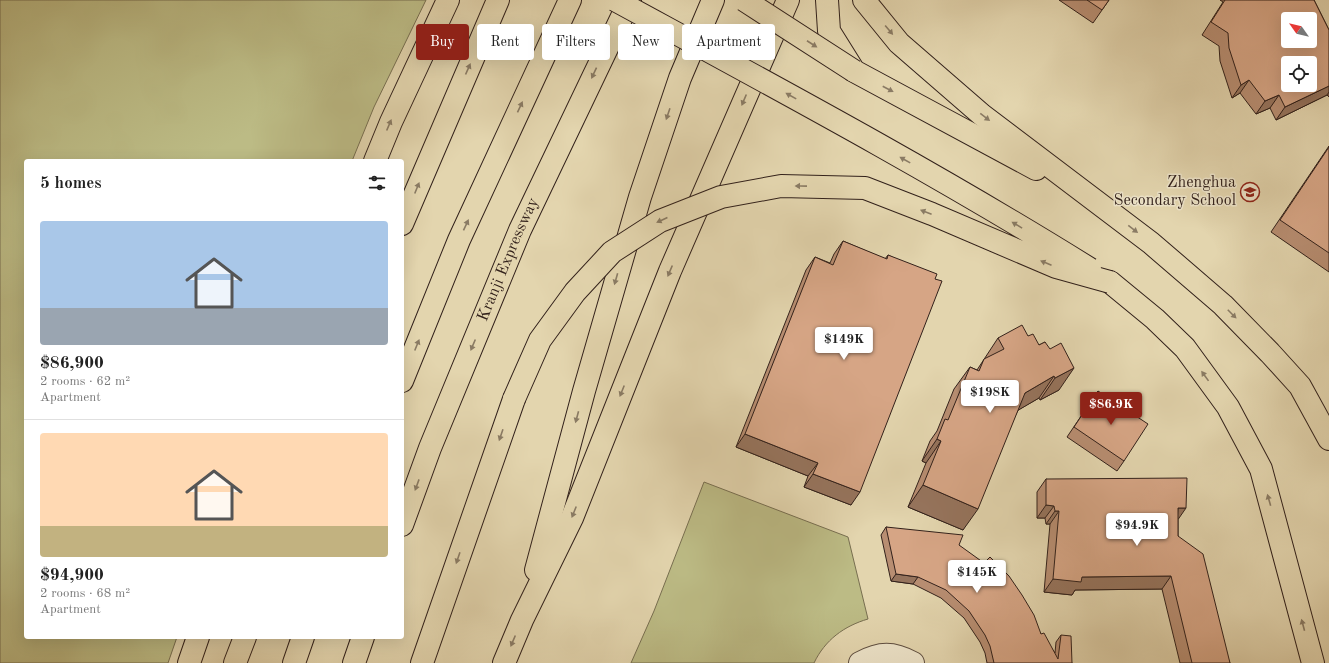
<!DOCTYPE html>
<meta charset="utf-8">
<style>
body{margin:0;font-family:"Old Standard TT",serif;background:#f2f2f2;color:#222;height:100vh;display:flex;flex-direction:column;font-size:15px;white-space:nowrap}
*{box-sizing:border-box;margin:0}
p{font-size:13px;color:#767676}
.icon{flex:none;width:22px;height:22px;fill:none;stroke:currentColor;stroke-width:2;stroke-linecap:round;stroke-linejoin:round}
.map{position:relative;flex:1;overflow:hidden}
.sheet{position:absolute;left:24px;top:159px;width:380px;height:480px;display:flex;flex-direction:column;background:#fff;border-radius:4px;box-shadow:0 4px 16px #0002}
.sheet>*{flex:none}
.guide{position:absolute;left:416px;top:24px;width:380px;height:36px;display:flex;gap:8px}
.needle{width:26px;rotate:304deg}
.controls{position:absolute;left:1281px;top:12px;display:grid;gap:8px}
.controls a{display:grid;place-items:center;width:36px;height:36px;border-radius:4px;background:#fff;box-shadow:0 4px 16px #0002;font-size:20px}
.price{position:absolute;translate:-50% -34px;padding:0 9px;border-radius:4px;background:#fff;color:#222;font-size:13px;line-height:26px;filter:drop-shadow(0 1px 2px #0008)}
.price::after{content:'';position:absolute;left:50%;top:24px;width:12px;height:9px;margin-left:-6px;background:inherit;clip-path:polygon(0 0,100% 0,50% 100%)}
.price.on{background:#8f2418;color:#fff}
ul{padding:0;list-style:none}
li{display:grid;align-content:center;gap:8px;height:212px;padding:0 16px}
li+li{border-top:1px solid #e0e0e0}
li span{display:grid;place-items:center;height:124px;border-radius:4px;color:#555}
li>.icon{margin-inline-start:auto}
span .icon{width:72px;height:72px;fill:#fffc;stroke-width:1}
li b{font-size:17px}
h2{display:flex;justify-content:space-between;align-items:center;height:48px;padding:0 16px;font-size:17px}
.tag{padding:0 14px;border-radius:4px;background:#fff;box-shadow:0 4px 16px #0002;font-size:14px;line-height:36px}
.tag.on{background:#8f2418;color:#fff}
.map>svg:first-child{display:block}
</style>
<div class="map">
<svg width="1329" height="663" viewBox="0 0 1329 663">
<rect width="100%" height="100%" fill="#e3d5ae"/>
<filter id="stains"><feTurbulence type="fractalNoise" baseFrequency=".005" numOctaves="4"/><feColorMatrix values="0 0 0 0 .2 0 0 0 0 .09 0 0 0 0 .02 0 0 0 .5 -.17"/></filter>
<radialGradient id="worn" r=".72"><stop offset=".6" stop-color="#630" stop-opacity="0"/><stop offset="1" stop-color="#630" stop-opacity=".3"/></radialGradient>
<path fill="#bcbb85" stroke="#776e50" d="M0,0h426l-52,107 -22,54h-326v476h151l-9,26h-168z
M704,482l144,55 20,82c-24,7 -43,21 -54,44h-183l23,-52z"/>
<g fill="none" stroke-linecap="round" stroke-linejoin="round">
<defs>
<path id="street" d="M860,663c20,-11 33,-11 53,0"/>
<g id="highway">
<path d="M827,0l2,31 25,40 182,98"/>
<path d="M864,0l35,43 83,72 169,128 72,62 47,48 30,33 29,53"/>
<path d="M375,161l16,-39 57,-122"/>
<path d="M402,224l96,-224"/>
<path d="M1110,282l45,37 30,29 43,59 33,62 52,194"/>
<path d="M402,381l57,-141 111,-240"/>
<path id="s1" d="M402,525l28,-77 90,-218 110,-230"/>
<path d="M536,570l48,-179 56,-194 40,-119 33,-78"/>
<path d="M189,663l9,-26"/>
<path d="M235,663l10,-26"/>
<path d="M294,663l9,-26"/>
<path d="M354,663l9,-26"/>
<path d="M422,663l92,-264"/>
<path d="M504,663l18,-43 50,-102 98,-247 118,-271"/>
</g>
</defs>
<use href="#street" stroke="#5e4e40" stroke-width="24"/>
<use href="#highway" stroke="#32211b" stroke-width="24"/>
<use href="#street" stroke="#ede4ca" stroke-width="22"/>
<use href="#highway" stroke="#e3d5ae" stroke-width="22"/>
<defs>
<path id="highway-bridge" d="M615,0c160,87 321,173 475,269
M744,0l110,71
M514,399l26,-59 35,-48 37,-40 48,-31 61,-24 60,-11 84,2 67,26 124,53 54,15"/>
</defs>
<use href="#highway-bridge" stroke="#32211b" stroke-width="24" stroke-linecap="butt"/>
<use href="#highway-bridge" stroke="#e3d5ae" stroke-width="22"/>
</g>
<path fill="#b88e72" stroke="#32211b" d="M1059,0h50l-16,23z
M1220,0h94l15,30v67l-2,-2 -51,25 -6,-12 -14,6 -16,-21 -8,5 -12,-37 -1,-15 -17,-11 21,-33z
M1329,146v126l-58,-40z
M843,241l42,18 3,-4 47,24 -84,226 -47,-18 4,-11 -72,-29 70,-177 9,-13 15,6 4,-9z
M1028,336l11,9 6,-3 14,48 -19,10 -1,-2 -21,12 -55,120 -55,-23 18,-44 -4,-2 8,-20 7,-10 17,-42 16,-22 7,3 21,-32z
M1098,391l26,70 -7,10 -50,-34z
M1046,479l132,41v16l52,127h-50l-18,-74 -87,1 -3,5 -28,-3 6,-68h-4l-1,-6h-8v-26z
M886,527l73,18 82,89 14,19 1,-11 5,-7 11,28h-85l-2,-10 -5,-11 -16,-24 -23,-20 -28,-14 -22,-3 -10,-46z"/>
<path fill="#96745d" stroke="#32211b" d="M1249,80l-9,13 -8,5 9,-13z
M1329,86v6l-2,3 -51,25 9,-13z
M1279,95l-9,13 -14,6 9,-13z
M1074,368l-15,22 -19,10 15,-22z
M1054,376l-15,22 -29,17 15,-22z
M745,434l73,29 -10,13 -72,-29z
M937,439l4,2 -15,22 -4,-2z
M813,474l47,18 -9,13 -47,-18z
M923,485l55,24 -15,21 -55,-23z
M1046,505l8,1 -9,12h-8z
M1178,508h8l-9,13z
M1055,511h4l-9,13h-4z
M896,574l22,3 -5,7 -22,-3z
M1171,576l-9,13 -87,1 -3,5 -28,-3 9,-13 29,-2z"/>
<path fill="#d6a585" stroke="#32211b" fill-rule="evenodd" d="M1087,0h22l-7,10z
M1225,0h89l15,30v56l-44,21 -6,-12 -14,6 -16,-21 -8,5 -12,-37 -1,-15 -17,-11zM1288,19h22v22h-22zM1288,63h22v22h-22z
M1329,147v106l-49,-33z
M843,241l44,18 1,-4 49,19 -2,5 7,2 -82,211 -47,-18 5,-11 -73,-29 70,-177 18,8z
M1022,325l6,11 5,-2 6,11 6,-3 5,7 11,-6 13,25 -19,10 -1,-2 -29,17 -47,116 -55,-24 18,-44 -4,-2 8,-20 3,1 22,-53 9,4 5,-12 20,-10 -6,-11z
M1098,391l50,33 -24,37 -50,-34z
M1187,478l-1,30h-8v28l25,18 27,109h-38l-21,-87 -89,1 -1,5 -28,-3 6,-68h-4l-1,-5 -8,-1v-26z
M886,527l77,8 -4,10 25,18 6,-6 19,19 13,19 12,20 7,19 3,-1 14,26 3,-24 10,1 1,27h-78l-4,-17 -5,-11 -16,-24 -23,-21 -28,-13 -22,-3z"/>
<defs><path id="oneway-solid" d="M-6-.8H1V-3.2L6.5 0L1 3.2V.8H-6Z"/></defs>
<g fill="#8a7b64">
<use href="#oneway-solid" transform="translate(889 30) rotate(50)"/>
<use href="#oneway-solid" transform="translate(812 44) rotate(33)"/>
<use href="#oneway-solid" transform="translate(468 69) rotate(-66)"/>
<use href="#oneway-solid" transform="translate(594 73) rotate(115)"/>
<use href="#oneway-solid" transform="translate(888 89) rotate(28)"/>
<use href="#oneway-solid" transform="translate(791 96) rotate(-151)"/>
<use href="#oneway-solid" transform="translate(744 100) rotate(113)"/>
<use href="#oneway-solid" transform="translate(520 107) rotate(-65)"/>
<use href="#oneway-solid" transform="translate(668 114) rotate(109)"/>
<use href="#oneway-solid" transform="translate(985 117) rotate(38)"/>
<use href="#oneway-solid" transform="translate(389 125) rotate(-67)"/>
<use href="#oneway-solid" transform="translate(905 160) rotate(-151)"/>
<use href="#oneway-solid" transform="translate(801 186) rotate(-179)"/>
<use href="#oneway-solid" transform="translate(417 188) rotate(-68)"/>
<use href="#oneway-solid" transform="translate(926 212) rotate(-159)"/>
<use href="#oneway-solid" transform="translate(662 220) rotate(155)"/>
<use href="#oneway-solid" transform="translate(466 225) rotate(-65)"/>
<use href="#oneway-solid" transform="translate(1017 225) rotate(-149)"/>
<use href="#oneway-solid" transform="translate(1133 229) rotate(38)"/>
<use href="#oneway-solid" transform="translate(1046 263) rotate(-157)"/>
<use href="#oneway-solid" transform="translate(670 271) rotate(113)"/>
<use href="#oneway-solid" transform="translate(616 279) rotate(106)"/>
<use href="#oneway-solid" transform="translate(1232 314) rotate(45)"/>
<use href="#oneway-solid" transform="translate(417 345) rotate(-68)"/>
<use href="#oneway-solid" transform="translate(473 345) rotate(113)"/>
<use href="#oneway-solid" transform="translate(1205 376) rotate(-126)"/>
<use href="#oneway-solid" transform="translate(622 391) rotate(112)"/>
<use href="#oneway-solid" transform="translate(577 417) rotate(105)"/>
<use href="#oneway-solid" transform="translate(501 435) rotate(109)"/>
<use href="#oneway-solid" transform="translate(417 485) rotate(110)"/>
<use href="#oneway-solid" transform="translate(1269 500) rotate(-106)"/>
<use href="#oneway-solid" transform="translate(574 512) rotate(112)"/>
<use href="#oneway-solid" transform="translate(458 558) rotate(109)"/>
<use href="#oneway-solid" transform="translate(1303 625) rotate(-105)"/>
<use href="#oneway-solid" transform="translate(513 641) rotate(113)"/>
</g>
<defs>
<symbol id="school-ring" viewBox="-11 -11 22 22"><circle r="9.5" fill="#ede4ca" stroke="#8f2418" stroke-width="1.5"/><path d="M0-5L7-2L0 1L-7-2ZM-4 1L0 2.5L4 1V4Q0 6-4 4Z" fill="#8f2418"/></symbol>
</defs>
<g fill-rule="evenodd">
<use href="#school-ring" x="1239" y="181" width="22" height="22"/>
</g>
<g text-anchor="middle" dominant-baseline="central" stroke-width="3" stroke-linejoin="round" paint-order="stroke">
<g font-size="16" fill="#32211b" stroke="#ede4ca" text-anchor="end">
<text x="1236" y="183">Zhenghua<tspan x="1236" dy="18">Secondary School</tspan></text>
</g>
<g font-size="16" fill="#32211b" stroke="#ede4ca">
<text stroke="none"><textPath href="#s1" startOffset="286">Kranji Expressway</textPath></text>
</g>
</g>
<rect width="100%" height="100%" filter="url(#stains)"/>
<rect width="100%" height="100%" fill="url(#worn)"/>
</svg>
<div class="controls">
<a><svg class="needle" viewBox="-14 -14 28 28"><path d="M0-13l5 13h-10z" fill="#e53935"/><path d="M0 13l5-13h-10z" fill="#767676"/></svg></a>
<a><svg class="icon" aria-label="locate" viewBox="0 0 24 24"><circle cx="12" cy="12" r="6"/><path d="M12 2v4M12 18v4M2 12h4M18 12h4"/></svg></a>
</div>
<b class="price" style="left:844px;top:361px">$149K</b>
<b class="price" style="left:990px;top:414px">$198K</b>
<b class="price on" style="left:1111px;top:426px">$86.9K</b>
<b class="price" style="left:1137px;top:547px">$94.9K</b>
<b class="price" style="left:977px;top:594px">$145K</b>
<div class="guide">
<a class="tag on">Buy</a>
<a class="tag">Rent</a>
<a class="tag">Filters</a>
<a class="tag">New</a>
<a class="tag">Apartment</a>
</div>
<section class="sheet">
<h2>5 homes<svg class="icon" aria-label="filters" viewBox="0 0 24 24"><path d="M4 7h16M4 17h16"/><circle cx="9" cy="7" r="2"/><circle cx="15" cy="17" r="2"/></svg></h2>
<ul>
<li><span style="background:linear-gradient(#a9c7e8 70%,#9aa5b1 0)"><svg class="icon" aria-label="home" viewBox="0 0 24 24"><path d="M3 11l9-7 9 7M6 9v11h12V9"/></svg></span><div><b>$86,900</b><p>2 rooms · 62 m²</p><p>Apartment</p></div></li>
<li><span style="background:linear-gradient(#ffd9b3 75%,#c2b280 0)"><svg class="icon" aria-label="home" viewBox="0 0 24 24"><path d="M3 11l9-7 9 7M6 9v11h12V9"/></svg></span><div><b>$94,900</b><p>2 rooms · 68 m²</p><p>Apartment</p></div></li>
</ul>
</section>
</div>
